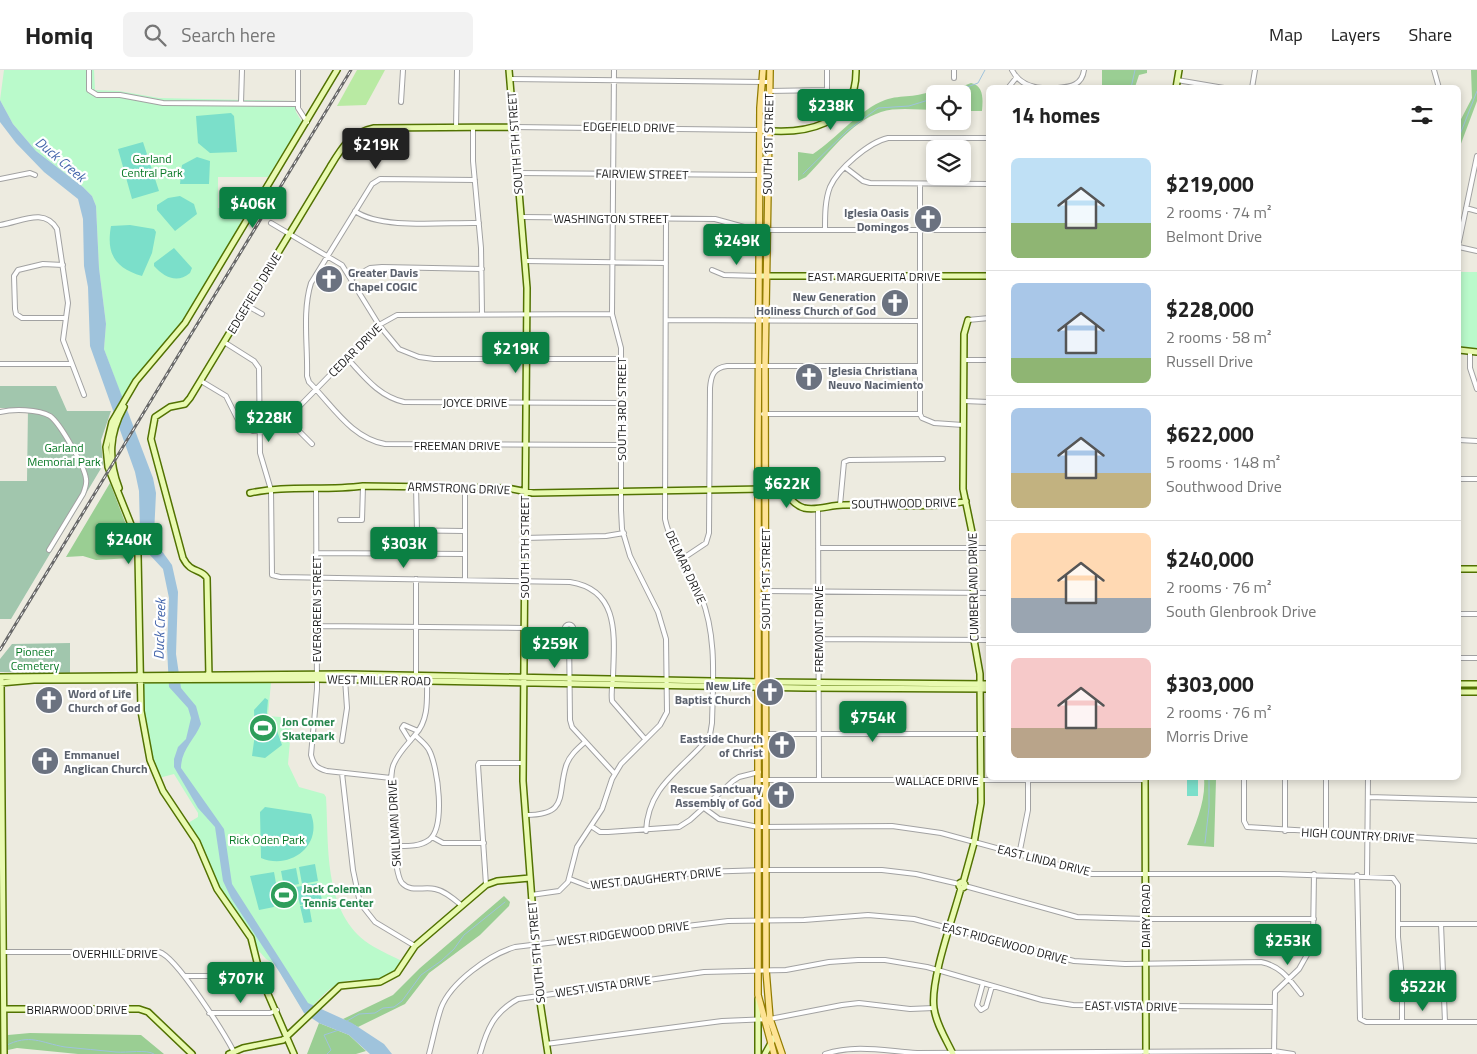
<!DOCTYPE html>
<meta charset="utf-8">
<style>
body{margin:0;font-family:"Titillium Web",sans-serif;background:#f2f2f2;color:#222;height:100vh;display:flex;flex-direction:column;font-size:19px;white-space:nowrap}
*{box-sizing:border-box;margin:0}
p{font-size:16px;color:#767676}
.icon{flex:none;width:28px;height:28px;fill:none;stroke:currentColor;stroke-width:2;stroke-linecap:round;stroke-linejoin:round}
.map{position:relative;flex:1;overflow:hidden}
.drawer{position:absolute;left:986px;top:15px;width:475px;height:695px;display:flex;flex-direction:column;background:#fff;border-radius:8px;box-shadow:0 2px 8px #0003}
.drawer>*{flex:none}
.fabs{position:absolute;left:926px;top:15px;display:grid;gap:10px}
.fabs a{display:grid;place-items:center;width:45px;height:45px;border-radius:8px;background:#fff;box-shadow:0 2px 8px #0003;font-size:25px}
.price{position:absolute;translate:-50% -42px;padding:0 11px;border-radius:5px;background:#0b8043;color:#fff;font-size:16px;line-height:32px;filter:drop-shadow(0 1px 2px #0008)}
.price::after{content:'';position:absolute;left:50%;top:30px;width:15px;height:11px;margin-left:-8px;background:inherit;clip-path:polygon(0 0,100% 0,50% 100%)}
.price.current{background:#222;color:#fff}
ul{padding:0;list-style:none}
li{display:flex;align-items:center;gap:15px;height:125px;padding:0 25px}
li+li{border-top:1px solid #e0e0e0}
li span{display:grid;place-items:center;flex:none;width:140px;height:100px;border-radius:8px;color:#555}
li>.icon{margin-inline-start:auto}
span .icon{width:60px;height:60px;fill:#fffc;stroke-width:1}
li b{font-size:21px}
h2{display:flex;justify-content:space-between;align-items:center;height:60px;padding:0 25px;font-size:21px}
header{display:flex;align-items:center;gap:30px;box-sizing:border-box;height:70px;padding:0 25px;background:#fff;border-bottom:1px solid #e0e0e0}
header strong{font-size:24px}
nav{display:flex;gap:28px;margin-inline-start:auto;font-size:18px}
.search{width:350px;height:45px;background:#f2f2f2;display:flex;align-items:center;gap:12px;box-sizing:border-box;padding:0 18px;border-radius:8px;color:#767676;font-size:19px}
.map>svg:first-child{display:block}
</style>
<header>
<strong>Homiq</strong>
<div class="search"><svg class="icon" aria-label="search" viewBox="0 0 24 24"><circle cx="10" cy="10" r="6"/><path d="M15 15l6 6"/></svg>Search here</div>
<nav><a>Map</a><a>Layers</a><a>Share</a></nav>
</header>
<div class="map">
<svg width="1477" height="984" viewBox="0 0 1477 984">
<rect width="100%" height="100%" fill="#edebe0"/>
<path fill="#b9eaa3" d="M357,0h28l-19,35 -29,1z"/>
<path fill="#9ace93" d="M1102,0h45v3l-8,2 -4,12h-33z
M1471,0h6v31l-18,48v-26l13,-25z
M971,13c13,3 12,16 11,28h-19l-1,-17h-19z
M935,19l6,5h-6v16c-16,0 -39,-3 -54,2 -31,10 -53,43 -75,65l-8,4v-29l15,2c23,-15 47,-45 72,-54 17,-6 32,-1 50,-11z
M110,413l15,39 9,34 -2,2 -36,2 -13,-4 -17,1z
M1204,708h11l1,2 -2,67 -27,-2c9,-21 19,-45 17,-67z
M504,826l6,6 -1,4 -29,29 -51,38 -24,31 -47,23 -15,-8 50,-24 27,-27z
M319,953l30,12 17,16 -10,3h-49z
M30,963l111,2 23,19h-86l-61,-6 -9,2v-15z"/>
<path fill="#a1c6ad" d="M0,316h56l11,25h44l-10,29 2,25 -92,154h-11v-138h27l1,-73h-28z
M70,573v30l-70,-1v-13l12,-15z"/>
<path fill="#bafacb" d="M4,0h90l1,20 24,1 40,7 135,3 2,11 6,10 -34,55h-50v31l27,1 4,2 -67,110 -60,77 -18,-49 2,-25 -7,-56 -3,-62 -4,-10 -9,-9 -47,-36 -23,-27 -13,-24z
M1459,202h18v78l-18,-2z
M271,612l-3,34 24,2 -4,46 11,23 25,7 2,3c3,47 -3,111 39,144 11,8 25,14 37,20 -17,32 -43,11 -66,24 -11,6 -22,20 -31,29l-30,-50 -9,-5 -7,-8 -39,-61 -17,-41 -15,-26 10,-6v-4l-24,-39 -15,4c-11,-31 -15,-61 -16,-95z"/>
<path fill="#7bdfca" d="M231,43l3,3 3,36 -27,1 -12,-10 -2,-27z
M143,72l16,49 -27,8 -14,-50z
M197,87l13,4 -1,23h-29l2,-19z
M180,126l14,8 3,10 -22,17 -18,-21v-5l11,-7z
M130,155l24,4 2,3 -4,21 -10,23c-27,-8 -36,-22 -31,-50z
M174,178l18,20 -2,5c-13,11 -26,4 -36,-7v-3z
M265,628l3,2 -2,23 2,4 8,1 6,17 -17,13 -13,-2 3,-22 -1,-24z
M1187,709h11v17h-11z
M265,737l46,7c12,32 -21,56 -50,44l-1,-46z
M315,794l3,17 -16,3 -3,-17z
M296,798l3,16 -15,3 -3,-16z
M274,802l3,17 -6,1 3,17 -15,3 -9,-34z
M318,813l4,17 -22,5 -4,-18z
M309,835l3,17 -8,1 -4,-17z"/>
<path fill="#9fc3dc" d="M0,30l13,24 23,27 47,36 9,9 4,10 3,62 7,56 -2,25 49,129 3,15 -2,42 5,12 13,18 6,27 -2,62 5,34 15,18 5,18c-6,15 -20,26 -20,44l43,61 8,55 76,119 44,20 32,21 8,10h-22l-21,-19 -30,-12 -15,-10 -24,-40 -49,-75 -8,-17 -8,-54 -17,-19 -24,-41v-8l4,-12 8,-8 5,-21 -3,-10 -19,-21 -2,-39 2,-50 -6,-29 -15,-16 -8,-22 -1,-40 -4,-19 -45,-126 -2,-59 -4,-21 -1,-47 -5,-20 -34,-27 -28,-29 -16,-21z"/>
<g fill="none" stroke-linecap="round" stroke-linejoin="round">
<path stroke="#9fc3dc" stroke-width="1" d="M1131,18l4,-18
M948,24l30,-11 7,-13
M1459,67l18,-46
M803,104l44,-43 31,-23 31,-2 26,-8
M1205,773l4,-36v-29
M347,951l12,-7 16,-1 8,-5 11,-1 8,-6 19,-26 20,-14 13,-12 10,-14 41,-33
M5,976c25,-13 36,-3 60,1 17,2 34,3 51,5 11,1 31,-3 38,2
M327,984l4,-4 -7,-15 15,-5"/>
<defs>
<path id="street" d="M89,0v20l8,5h23l43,8 135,1
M298,0v38l9,14
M1012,0c6,12 16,17 30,18
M1434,0l5,18
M954,8v-8
M510,9l259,3
M1177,10l47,8
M1008,18l8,-10
M1058,18c13,-1 24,-3 26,-18
M1252,18l3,-18
M769,21l58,-1v-20
M401,32l2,-32
M241,33l1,-33
M513,57l247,3
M456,58l1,-58
M473,59v32l8,87 1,65
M846,98l17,13 7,2 119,1
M517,103l250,2
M0,109l30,-6 5,2
M475,110l-95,-1 -8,5 -61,99c-9,29 -3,63 -4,93l2,6c24,24 42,56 76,62l235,1
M1466,138l11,3
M355,141c26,19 91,11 124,12
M521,147l194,2 40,11h234
M271,153l71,42 37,60 20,24 20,8 15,2h187
M0,155c21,-3 44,-18 57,4l11,74 -5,37 21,55
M825,159c0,-14 0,-29 5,-42 8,-18 39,-45 58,-49h101
M1459,172l18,-86
M1459,177l18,4
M525,191l141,2
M63,195l-20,-1 -25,6 -4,6 1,33 1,5 6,4h44
M712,200l12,5 35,1
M352,208l18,-10 12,-1 100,2
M246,235l16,9
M666,250l254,1
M968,250l21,-2
M224,272l30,19 5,7 1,85 11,37 1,85 8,2 290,5c51,8 44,56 43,96 -1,8 -2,15 -1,23l33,38
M1470,281v17l7,21
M347,288c17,18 31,38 57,44l217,1
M964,290h25
M0,294h71
M201,311l25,15 13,26 8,6 6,3 22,-2 12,-10 92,-94 18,-10 215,-1
M964,331l25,1
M0,342c13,-3 38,-3 50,4 10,7 35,51 36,63 1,5 -1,10 -3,15l-34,56
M763,344h157
M920,344v-230
M920,344l2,4 12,5 29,2
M287,349l25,25
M1459,370l18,1
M1459,409h18
M416,416l1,45
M316,420l1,199 -6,66c3,11 6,13 16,16l64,7
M840,435l4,-43 5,-2 94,-1
M818,438l1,272
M340,450h22l1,-34
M392,460l72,1
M524,468l82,-2 18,-3
M818,478h171
M316,483l149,1
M682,489l24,-16 3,-10 1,-145c1,-12 3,-20 17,-22h193
M416,509v97
M465,509v-92
M765,521l224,2
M1459,544h18
M564.5 559a4.5 4.5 0 1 1 9 0a4.5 4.5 0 1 1-9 0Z
M316,556l208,2
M569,564l1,86 2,7 43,47
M818,569l171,1
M1459,588h18
M427,610c0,19 2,40 -12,55 -8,10 -18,19 -22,31 -5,14 0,108 9,117 9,10 22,3 33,6 10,2 19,10 26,16
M765,664h224
M342,671l5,-33 -2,-29
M410,671l-8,-13 2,-3 14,6
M342,703l11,97 7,33 15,19 40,24
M1244,708v43l3,6 230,14
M758,710h387
M1368,727l109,3
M704,738l15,11 39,8 134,-1 49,7 151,41h187l114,4 5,7v52l4,41v44
M526,745c43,0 31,-20 40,-49 3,-10 11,-17 19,-24
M591,756l9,6h8l71,-5 11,-7 43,-39 6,-4 20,-5
M646,761c2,-43 32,-59 58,-88l6,-8 2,-12c1,-43 5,-87 -11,-127 -11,-26 -30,-49 -36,-77l1,-301
M1285,761v-53
M1326,763v-55
M432,767l11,6h41
M394,776c12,0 25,1 35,-6 17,-13 9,-73 0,-90 -3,-6 -9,-10 -14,-15
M1019,785l9,-45v-29
M1357,805l3,144 6,3h111
M1367,806l1,-98
M570,809l18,7h7l106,-14 64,-2h117l34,4 43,10
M486,815l-8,-120 1,-2h43
M965,816l112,31 69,2h168
M531,825l28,-4 9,-9 9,-35 25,-38 10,-30 9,-15 39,-39 7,-13 -1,-73 -8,-27 -28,-56 -8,-27 -1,-19v-162l-9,-34 2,-244
M1399,854h78
M1441,854l4,98
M4,882h155c17,4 65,81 75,100
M185,906h67l8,-3
M983,913l-6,22 4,5 5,-3 6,-21
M209,943h61l7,-3
M546,974l176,-23 48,-2 72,-14 17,-2 51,6 24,-1
M429,984c4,-15 7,-31 12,-46 10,-26 48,-53 74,-61l213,-26 76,-1 64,-5 46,4 160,42 51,3 136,-2c20,4 28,17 40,32
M480,984c7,-25 14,-42 38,-55l186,-27 82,-2 43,-8 29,-2h27l42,7 115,33 31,5 200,2
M825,984c31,-10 60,-3 92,-1l357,-2 19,3
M1274,984l1,-62 24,-23 9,-16 5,-15 1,-64"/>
<path id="secondary" d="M509,0l18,218 -4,493 16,214 9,59
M1176,18l3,-18
M760,60c44,5 97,-4 96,-60
M759,206h230
M1459,280l18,2
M119,418c-11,-29 -10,-54 5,-81
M250,423c36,-8 75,-2 113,-7l144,2 26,5 232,-4c29,0 21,14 39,19 13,3 26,-3 39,-3 38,-2 88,5 123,-4
M1459,499h18
M0,607l346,-3 419,8 224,2
M209,608l-2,-100c-6,-10 -16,-4 -24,-20l-32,-119 4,-22 15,-10 15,-3 5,-6 140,-231c12,-20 20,-34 44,-39l139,-1
M1,610l3,374
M0,613l34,-3 282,-1 490,9 183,1
M1459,614h18
M1459,622h18
M1145,708l1,276
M959 815a3 3 0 1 1 6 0a3 3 0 1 1-6 0Z
M963,813l11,-40 7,-40 -1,-129 -6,-34 -1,-103 -10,-48 1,-155 4,-14
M758,929v55
M4,939h135l9,3 44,42
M229,984l14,-6 40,-8 57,-54 40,-4 17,-9 18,-27 71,-61 11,-4 33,-3
M294,984l-33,-76 -10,-40 -34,-49 -20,-47 -34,-51 -13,-31 -9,-49 -3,-156 -6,-28 -24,-60 -2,-20 6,-25 24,-41 49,-58 152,-253
M765,984l10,-18
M953,984c-7,-15 -17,-30 -19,-46 -4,-28 19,-90 27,-120"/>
<path id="primary" d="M763,0l-3,38 -2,336v551l16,59
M770,0l-5,296 1,604 4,49 12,35"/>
</defs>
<use href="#street" stroke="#a2a2a2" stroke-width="6"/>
<use href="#secondary" stroke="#527202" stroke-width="8"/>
<use href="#primary" stroke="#927c00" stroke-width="8"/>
<use href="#street" stroke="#fff" stroke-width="4"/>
<use href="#secondary" stroke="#e9fab1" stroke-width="5"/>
<use href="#primary" stroke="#fee394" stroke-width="5.5"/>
<defs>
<path id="rail" d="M0,580l351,-580"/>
</defs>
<use href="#rail" stroke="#696969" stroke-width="3"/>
<use href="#rail" stroke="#fff" stroke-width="1" stroke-dasharray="4" stroke-linecap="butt"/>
</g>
<defs>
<symbol id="church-disc" viewBox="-11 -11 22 22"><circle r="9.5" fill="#6b7280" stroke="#fff"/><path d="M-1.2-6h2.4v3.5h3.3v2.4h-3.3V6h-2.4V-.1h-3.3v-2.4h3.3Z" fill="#fff"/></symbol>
<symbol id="stadium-disc" viewBox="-11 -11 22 22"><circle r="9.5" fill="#2e9e5b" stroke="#fff"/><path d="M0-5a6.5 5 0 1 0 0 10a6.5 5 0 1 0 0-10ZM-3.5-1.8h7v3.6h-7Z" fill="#fff"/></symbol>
</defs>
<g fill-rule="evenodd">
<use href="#church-disc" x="912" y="133" width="32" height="32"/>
<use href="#church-disc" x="313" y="193" width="32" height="32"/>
<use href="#church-disc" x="879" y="217" width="32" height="32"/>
<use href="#church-disc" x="793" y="291" width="32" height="32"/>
<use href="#church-disc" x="754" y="606" width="32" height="32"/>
<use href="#church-disc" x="33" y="614" width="32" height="32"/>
<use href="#stadium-disc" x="247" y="642" width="32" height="32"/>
<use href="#church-disc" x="766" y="659" width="32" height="32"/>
<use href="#church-disc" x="29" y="675" width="32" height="32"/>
<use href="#church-disc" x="765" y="709" width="32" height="32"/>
<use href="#stadium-disc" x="268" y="809" width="32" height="32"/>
</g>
<g text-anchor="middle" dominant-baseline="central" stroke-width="4.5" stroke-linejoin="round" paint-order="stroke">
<g font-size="12" fill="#1b1b1b" stroke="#fff">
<text transform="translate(629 57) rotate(1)">EDGEFIELD DRIVE</text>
<text transform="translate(515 73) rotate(-94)">SOUTH 5TH STREET</text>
<text transform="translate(768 74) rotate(-89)">SOUTH 1ST STREET</text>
<text transform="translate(642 104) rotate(1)">FAIRVIEW STREET</text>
<text x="611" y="148">WASHINGTON STREET</text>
<text x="874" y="206">EAST MARGUERITA DRIVE</text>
<text transform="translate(254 223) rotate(-59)">EDGEFIELD DRIVE</text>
<text transform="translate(355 280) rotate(-45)">CEDAR DRIVE</text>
<text x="475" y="332">JOYCE DRIVE</text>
<text transform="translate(621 339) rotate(-90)">SOUTH 3RD STREET</text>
<text x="457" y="375">FREEMAN DRIVE</text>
<text transform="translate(459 418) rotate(2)">ARMSTRONG DRIVE</text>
<text transform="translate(904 433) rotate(-1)">SOUTHWOOD DRIVE</text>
<text transform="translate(524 477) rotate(-90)">SOUTH 5TH STREET</text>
<text transform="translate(686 497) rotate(65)">DELMAR DRIVE</text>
<text transform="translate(765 509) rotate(-90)">SOUTH 1ST STREET</text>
<text transform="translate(973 517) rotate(-91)">CUMBERLAND DRIVE</text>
<text transform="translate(316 539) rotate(-90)">EVERGREEN STREET</text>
<text transform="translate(818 559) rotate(-90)">FREMONT DRIVE</text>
<text transform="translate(379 610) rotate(1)">WEST MILLER ROAD</text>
<text x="937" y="710">WALLACE DRIVE</text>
<text transform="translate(394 753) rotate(-93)">SKILLMAN DRIVE</text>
<text transform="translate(1358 765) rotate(3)">HIGH COUNTRY DRIVE</text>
<text transform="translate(1044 790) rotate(14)">EAST LINDA DRIVE</text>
<text transform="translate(656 808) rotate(-6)">WEST DAUGHERTY DRIVE</text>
<text transform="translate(1145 846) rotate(-90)">DAIRY ROAD</text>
<text transform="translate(623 863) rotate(-7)">WEST RIDGEWOOD DRIVE</text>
<text transform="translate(1005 873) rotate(15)">EAST RIDGEWOOD DRIVE</text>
<text transform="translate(536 882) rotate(-95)">SOUTH 5TH STREET</text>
<text x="115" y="883">OVERHILL DRIVE</text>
<text transform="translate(603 916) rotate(-8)">WEST VISTA DRIVE</text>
<text transform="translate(1131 936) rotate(1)">EAST VISTA DRIVE</text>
<text x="77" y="939">BRIARWOOD DRIVE</text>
</g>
<g font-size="12" fill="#097926" stroke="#fff">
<text x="152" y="88">Garland<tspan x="152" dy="14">Central Park</tspan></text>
<text x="64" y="377">Garland<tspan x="64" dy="14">Memorial Park</tspan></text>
<text x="35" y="581">Pioneer<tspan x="35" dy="14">Cemetery</tspan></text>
<text x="267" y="769">Rick Oden Park</text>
</g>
<g font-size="12" font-weight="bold" fill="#5b616d" stroke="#fff" text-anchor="end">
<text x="909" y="142">Iglesia Oasis<tspan x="909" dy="14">Domingos</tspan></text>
<text x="348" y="202" text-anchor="start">Greater Davis<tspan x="348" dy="14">Chapel COGIC</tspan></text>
<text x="876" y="226">New Generation<tspan x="876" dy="14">Holiness Church of God</tspan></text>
<text x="828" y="300" text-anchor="start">Iglesia Christiana<tspan x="828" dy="14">Neuvo Nacimiento</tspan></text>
<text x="751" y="615">New Life<tspan x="751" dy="14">Baptist Church</tspan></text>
<text x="68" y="623" text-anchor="start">Word of Life<tspan x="68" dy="14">Church of God</tspan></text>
<text x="763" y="668">Eastside Church<tspan x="763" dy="14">of Christ</tspan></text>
<text x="64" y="684" text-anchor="start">Emmanuel<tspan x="64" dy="14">Anglican Church</tspan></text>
<text x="762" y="718">Rescue Sanctuary<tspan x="762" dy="14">Assembly of God</tspan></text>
</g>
<g font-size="12" font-weight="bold" fill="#27864d" stroke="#fff" text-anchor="start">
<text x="282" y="651">Jon Comer<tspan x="282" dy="14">Skatepark</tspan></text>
<text x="303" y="818">Jack Coleman<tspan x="303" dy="14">Tennis Center</tspan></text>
</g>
<g font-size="14" font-style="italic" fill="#4667ac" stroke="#fff">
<text transform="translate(61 89) rotate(40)">Duck Creek</text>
<text transform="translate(159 559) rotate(-88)">Duck Creek</text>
</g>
</g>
</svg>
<div class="fabs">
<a><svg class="icon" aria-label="locate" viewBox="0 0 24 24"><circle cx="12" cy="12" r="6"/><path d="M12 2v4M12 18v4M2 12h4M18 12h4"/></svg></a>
<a><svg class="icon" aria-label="layers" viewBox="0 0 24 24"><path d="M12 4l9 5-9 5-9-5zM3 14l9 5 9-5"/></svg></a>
</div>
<b class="price" style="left:831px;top:61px">$238K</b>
<b class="price current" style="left:376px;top:100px">$219K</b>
<b class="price" style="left:253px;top:159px">$406K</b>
<b class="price" style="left:737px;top:196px">$249K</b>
<b class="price" style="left:516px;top:304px">$219K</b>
<b class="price" style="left:269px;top:373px">$228K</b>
<b class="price" style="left:787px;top:439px">$622K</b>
<b class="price" style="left:129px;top:495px">$240K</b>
<b class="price" style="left:404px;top:499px">$303K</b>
<b class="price" style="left:555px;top:599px">$259K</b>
<b class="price" style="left:873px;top:673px">$754K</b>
<b class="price" style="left:1288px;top:896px">$253K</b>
<b class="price" style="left:241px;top:934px">$707K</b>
<b class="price" style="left:1423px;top:942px">$522K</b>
<section class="drawer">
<h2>14 homes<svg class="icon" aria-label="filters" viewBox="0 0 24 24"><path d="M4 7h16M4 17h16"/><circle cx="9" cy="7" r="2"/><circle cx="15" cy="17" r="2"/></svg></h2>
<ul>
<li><span style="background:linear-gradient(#bfe0f5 65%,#8fb573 0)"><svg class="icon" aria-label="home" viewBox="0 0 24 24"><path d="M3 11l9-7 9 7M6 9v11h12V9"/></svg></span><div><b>$219,000</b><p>2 rooms · 74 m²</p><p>Belmont Drive</p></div></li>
<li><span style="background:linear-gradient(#a9c7e8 75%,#8fb573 0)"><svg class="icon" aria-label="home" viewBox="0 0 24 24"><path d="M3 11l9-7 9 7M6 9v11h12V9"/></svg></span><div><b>$228,000</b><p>2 rooms · 58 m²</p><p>Russell Drive</p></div></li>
<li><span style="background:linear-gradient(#a9c7e8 65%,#c2b280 0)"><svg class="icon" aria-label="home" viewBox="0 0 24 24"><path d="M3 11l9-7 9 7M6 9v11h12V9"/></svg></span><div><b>$622,000</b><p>5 rooms · 148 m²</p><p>Southwood Drive</p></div></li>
<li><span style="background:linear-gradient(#ffd9b3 65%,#9aa5b1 0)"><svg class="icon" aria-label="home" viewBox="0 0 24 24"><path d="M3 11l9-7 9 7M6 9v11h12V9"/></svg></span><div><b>$240,000</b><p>2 rooms · 76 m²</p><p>South Glenbrook Drive</p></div></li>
<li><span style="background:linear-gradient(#f6c9c9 70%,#b9a48a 0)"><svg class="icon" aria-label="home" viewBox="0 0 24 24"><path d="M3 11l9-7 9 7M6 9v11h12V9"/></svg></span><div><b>$303,000</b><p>2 rooms · 76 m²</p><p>Morris Drive</p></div></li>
</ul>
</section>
</div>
